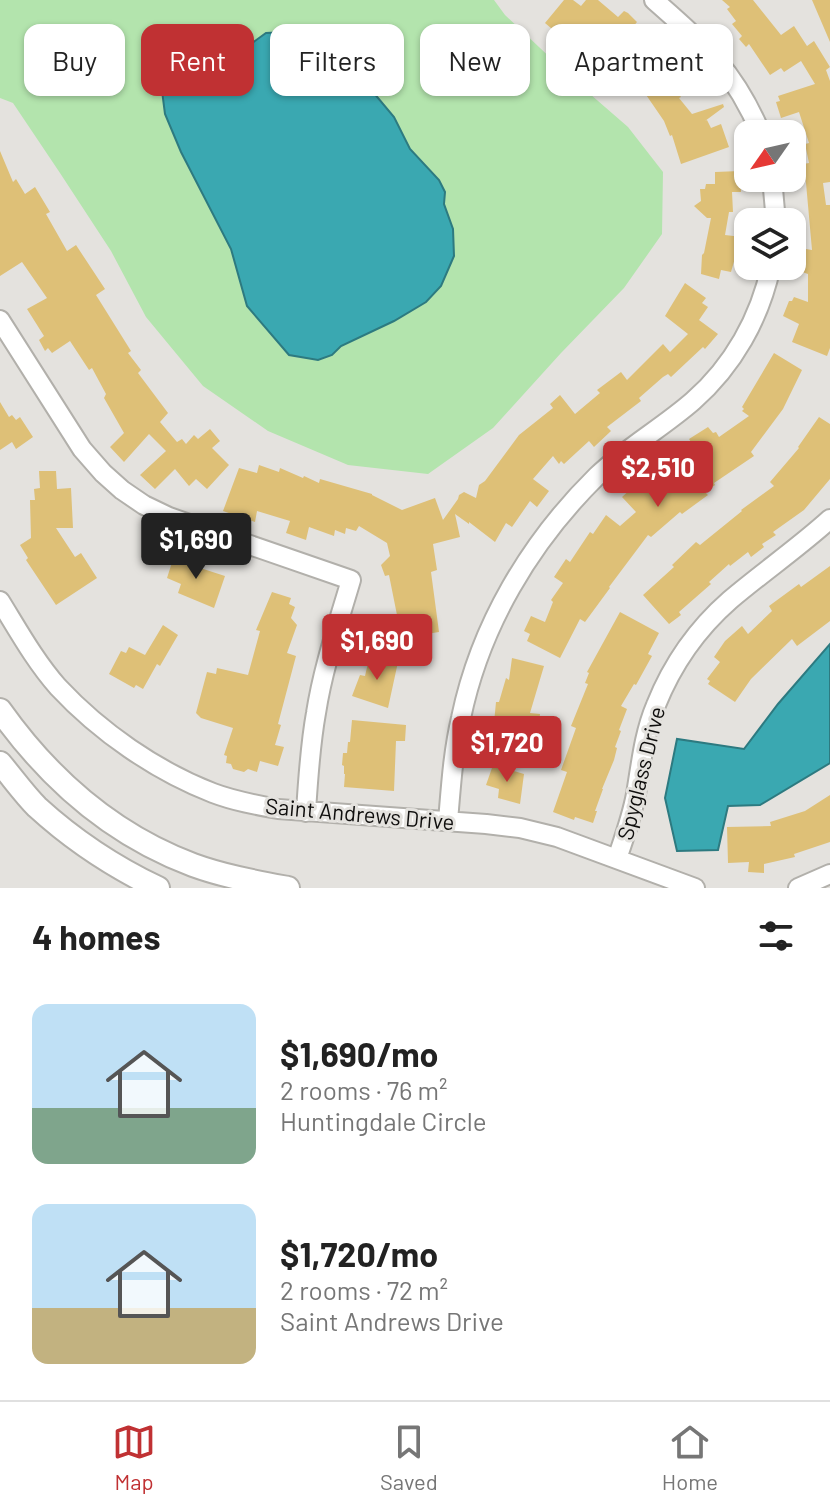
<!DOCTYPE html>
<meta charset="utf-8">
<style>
body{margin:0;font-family:Barlow,sans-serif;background:#f6f6f6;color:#222;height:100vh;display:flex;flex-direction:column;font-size:30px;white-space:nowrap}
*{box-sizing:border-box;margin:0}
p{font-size:26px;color:#767676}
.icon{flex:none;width:44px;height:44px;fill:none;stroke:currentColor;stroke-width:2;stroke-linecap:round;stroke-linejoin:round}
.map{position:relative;height:888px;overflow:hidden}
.panel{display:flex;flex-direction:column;background:#fff;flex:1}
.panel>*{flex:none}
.guide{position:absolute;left:24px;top:24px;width:782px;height:72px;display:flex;gap:16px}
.needle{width:52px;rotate:236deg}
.tools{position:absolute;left:734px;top:120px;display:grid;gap:16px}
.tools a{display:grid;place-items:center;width:72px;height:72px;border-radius:16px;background:#fff;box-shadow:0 2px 6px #0004;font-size:40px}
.price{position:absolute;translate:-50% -68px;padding:0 18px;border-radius:8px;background:#c03133;color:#fff;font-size:26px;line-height:52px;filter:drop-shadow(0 2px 4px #0008)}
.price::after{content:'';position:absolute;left:50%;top:48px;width:24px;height:18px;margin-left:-12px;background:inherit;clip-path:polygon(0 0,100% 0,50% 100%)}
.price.active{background:#222;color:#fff}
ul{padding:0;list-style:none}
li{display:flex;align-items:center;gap:24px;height:200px;padding:0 32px}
li span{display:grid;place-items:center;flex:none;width:224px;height:160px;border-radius:16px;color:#555}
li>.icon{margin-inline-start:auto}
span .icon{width:96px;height:96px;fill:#fffc;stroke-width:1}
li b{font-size:34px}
h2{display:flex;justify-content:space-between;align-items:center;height:96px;padding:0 32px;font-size:34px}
.chip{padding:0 28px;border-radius:16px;background:#fff;box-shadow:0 2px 6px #0004;font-size:28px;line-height:72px}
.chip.active{background:#c03133;color:#fff}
.tab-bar{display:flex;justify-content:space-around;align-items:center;height:112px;border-top:2px solid #e0e0e0;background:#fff;font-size:22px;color:#767676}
.tab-bar a{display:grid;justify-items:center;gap:4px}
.tab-bar .active{color:#c03133}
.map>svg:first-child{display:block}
</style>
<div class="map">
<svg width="830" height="888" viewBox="0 0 830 888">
<rect width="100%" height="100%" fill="#e4e2de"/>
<path fill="#b3e4ad" d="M0,0h494l11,15 70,66 53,46 35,45 -1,62 -38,54 -63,65 -68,75 -65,46 -80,-9 -80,-34 -65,-45 -57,-69 -35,-66 -51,-78 -47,-70 -13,-5z"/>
<path fill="#3aa8b1" stroke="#2d7a80" stroke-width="2" d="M286,32l17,4 28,15 27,23 36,43 16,32 29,31 6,12 -1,12 9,25 1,27 -13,30 -15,16 -32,19 -53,25 -9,9 -14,5 -29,-5 -42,-49 -16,-57 -50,-97 -16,-38 -4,-31 10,-18 18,-13 21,-6 31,5 25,-18z
M830,644v119l-70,42 -32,1 -10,44 -41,1 -12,-53 12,-59 67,10 34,-45z"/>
<path fill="#dec077" d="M564,0h9l8,6 5,-6h12l20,17 6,-6 4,2 9,9 -10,12 15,11 -1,1 5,5 -4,4 15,23 22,-17 10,14 -15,12 7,10 -2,1 13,16 31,-10 1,3 -19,14 2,-1 4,8 10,-4 8,23 -48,17 -9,-29 -2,1 -6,-15 -35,-51 -8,10 -41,-34 -3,4 -32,-27z
M722,0h31l28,35 13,-9 13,20 7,-5 16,26 -4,3 4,11v101l-7,1 3,22h4v143l-3,8 -35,-14 7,-18 -16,-8 6,-15h3l2,-4 14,5v-28l-6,-2 4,-23 6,1 -6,-67 -3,-19 6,-1 -4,-19 4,-1 -10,-31 -18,6 -5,-16 4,-1 -2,-5 37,-12 -14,-23 -17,11 -3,-4 -11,7 -21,-31 -3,3 -7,-8 3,-3 -10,-12 4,-3 -9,-12 3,-2z
M812,0h18v42z
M0,151l13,31 3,-3 9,15 10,-7 15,25 -4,2 21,37 9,-6 29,44 -9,6 35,56 -3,2 13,17 -3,3 30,40 -8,9 17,20 5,-3 4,5 8,-9 4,4 12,-10 10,12 -8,7 17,17 -22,24 -11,-10 -7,7 -14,-17 -20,20 -15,-14 26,-24 -17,-17 -25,28 -14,-15 14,-14 -20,-35 2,-4 -14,-26 -3,2 -19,-29 -18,12 -4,-5 -3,3 -6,-11 5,-4 -17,-27 20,-11 -25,-36 -22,14z
M740,171l1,21h-9l1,20h-4l-4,23 17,2 -4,21h-3l-4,14 -10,-2 -2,9 -18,-5 1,-19 2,-2 7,-35h-4l-13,-12 7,-5 -1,-12h5l1,-5h9v-12z
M685,283l21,15 -4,5 6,4 -9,13 19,14 -13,15 -2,-2 -32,30 -3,-3 -5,3 -24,21 2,3 -34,26 4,4 -17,16 -5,-6 -25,23 -3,-3 -2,3 -6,-8 -20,23 16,12 -12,16 -7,-6 -18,26 -6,-4 -11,19 -26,-20v2l-14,-10 5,23 -27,7 4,26 -6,2 8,60 -32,5 3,5 -29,6 -6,-32 22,-1 -8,-40 -4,1 -4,-11 9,-9 -3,-13 -28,-17 -3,5 -10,-3 -1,6 -10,-4 -1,6 -25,-9 -3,13 -20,-7 4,-12 -33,-10 -2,11 -32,-11 16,-43 18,5 2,-8 20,7 1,-4 23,10 1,-2 15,7 1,-4 52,15v1l30,15 33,-12 8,22 15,-21 1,-4 5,-3 12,6 3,-13 6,-4 34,-46 34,-27 -3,-4 10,-9 15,19 25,-21 -3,-3 24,-18 6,8 36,-36 7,8 18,-18 -23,-18z
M774,353l28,17 -19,39 -32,43 3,4 -40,27 1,2 -10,7 3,3 -26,19 -2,-2 -29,25 -3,-2 -39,52 1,1 -25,34 -5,-3 -20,39 -33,-17 3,-7 -6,-3 7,-15 14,6 8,-20 -2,-2 12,-17 -9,-6 12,-18 4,3 20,-30 3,2 13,-19 14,11 16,-14 -14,-15 10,-9 2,2 36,-31 11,15 22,-13 -14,-22 19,-12 5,6 3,-1 3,5 30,-21 -7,-5 2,-2 -2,-2z
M0,402l9,15 3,-2 4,5 4,-3 13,20 -17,12 -4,-7 -12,8z
M819,417l11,7v55l-26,31 -31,22 3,3 -14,9 2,3 -13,10 -3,-5 -18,14 -1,-2 -20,18 2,2 -32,28 2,3 -12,9 -26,-29 31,-28 -2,-2 24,-23 4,3 42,-34 -1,-1 33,-24 -4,-4 29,-34 -1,-1z
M39,471h17l1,18 14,-1 2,40h-17l19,29 6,-4 16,25 -41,27 -30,-45 2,-2 -8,-13 11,-7 -1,-38h5l-1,-11 6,-1z
M175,553l20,10 -1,3 31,10 -11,32 -36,-15 3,-9 -14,-6z
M830,566v55l-33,25 -5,-7 -41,40 -16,23 -27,-18 2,-3 -3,-2 13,-17 -6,-5 11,-16 17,-15 6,8 24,-23 -3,-5 30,-22 2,3z
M272,592l19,6 -2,6 6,3 -4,11 6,7 -10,28 9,3 -18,68 3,1 -6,20 9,2 -6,19 -18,-5 -3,11 -9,-3 -4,3 -11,-3 -2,-5 -5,-1 1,-7 -3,-1 9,-27 -32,-10 -5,-5 11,-41 9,2 1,-6 31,7 12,-44 -4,-1z
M620,612l39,21 -11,21 4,2 -16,29 -2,-1 -13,22 6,3 -8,21 2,1 -6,16 2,1 -3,12 -12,29h1l-8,22h2l-4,12 -18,-6 -1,3 -21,-8 14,-40 -6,-2 15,-42 -5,-2 17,-42 -3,-1 4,-10 -2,-1z
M163,625l15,10 -18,31 -3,-2 -14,25 -7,-4 -2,3 -25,-14 12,-23 5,2 3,-6 16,8z
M373,657l25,5 -10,46 -36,-12 8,-21 5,1 3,-13 5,1z
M512,658l32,8 -14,47 10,1 -4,37 -31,-4 1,-18 -8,-2v-3l-4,-1 2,-21h3l7,-24 3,2z
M352,720l54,5 -1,16h-9l-2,50 -50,-4 1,-13h-1v-8l-2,-1 1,-12h4l1,-11h2z
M493,765l31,9 -4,30 -22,-6 1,-9 -13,-4z
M830,795v47l-36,12 1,3 -31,7v9l-16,-1 1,-10 -21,1 -1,-36 44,-1 -1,-4 35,-11z"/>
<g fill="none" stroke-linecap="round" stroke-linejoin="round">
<defs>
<path id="minor" d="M654,0c50,44 81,71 107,134
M772,178l4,44
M0,320l82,129 21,24 19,17 22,15 25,12 182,63c-13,44 -28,88 -35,133 -6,33 -8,66 -10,99
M0,601c18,29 35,60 58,86 42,45 98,84 155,106 21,8 43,12 65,16l208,15 34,4 37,9 138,51
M448,821c3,-35 5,-69 13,-103 19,-92 69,-176 136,-242 29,-28 65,-48 96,-75 40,-35 67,-83 78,-135
M617,859c7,-21 15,-43 19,-65 5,-30 8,-61 20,-89 16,-40 42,-77 74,-105 33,-28 68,-52 100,-81
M798,888l32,-14"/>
<path id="tertiary" d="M0,710c49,69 113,125 193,155 30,11 63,17 95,23
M0,763c12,14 24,31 37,44 35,32 79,61 121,81"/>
</defs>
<use href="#minor" stroke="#b2b0ab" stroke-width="22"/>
<use href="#tertiary" stroke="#b2b0ab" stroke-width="26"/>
<use href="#minor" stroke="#fff" stroke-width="18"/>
<use href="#tertiary" stroke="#fff" stroke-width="22"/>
</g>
<g text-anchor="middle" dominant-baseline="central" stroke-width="6" stroke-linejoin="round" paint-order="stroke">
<g font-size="22" fill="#0f0e0d" stroke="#e4e2de">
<text transform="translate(640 773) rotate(-76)">Spyglass Drive</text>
<text transform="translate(360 813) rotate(5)">Saint Andrews Drive</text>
</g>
</g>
</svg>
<div class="tools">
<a><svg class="needle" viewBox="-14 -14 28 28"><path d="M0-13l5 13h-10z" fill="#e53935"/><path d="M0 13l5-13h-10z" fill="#767676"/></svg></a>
<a><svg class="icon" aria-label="layers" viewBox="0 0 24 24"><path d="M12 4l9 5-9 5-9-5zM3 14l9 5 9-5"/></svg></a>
</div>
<b class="price" style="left:658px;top:509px">$2,510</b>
<b class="price active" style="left:196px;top:581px">$1,690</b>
<b class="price" style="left:377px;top:682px">$1,690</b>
<b class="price" style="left:507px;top:784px">$1,720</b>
<div class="guide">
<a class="chip">Buy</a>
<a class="chip active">Rent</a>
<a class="chip">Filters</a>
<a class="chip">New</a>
<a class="chip">Apartment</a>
</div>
</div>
<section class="panel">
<h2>4 homes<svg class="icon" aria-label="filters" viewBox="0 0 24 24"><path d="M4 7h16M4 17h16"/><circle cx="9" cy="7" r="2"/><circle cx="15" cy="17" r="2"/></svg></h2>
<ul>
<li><span style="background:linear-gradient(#bfe0f5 65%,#7fa58c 0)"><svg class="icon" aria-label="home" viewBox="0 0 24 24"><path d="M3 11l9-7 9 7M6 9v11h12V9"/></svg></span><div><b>$1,690/mo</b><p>2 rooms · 76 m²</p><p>Huntingdale Circle</p></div></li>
<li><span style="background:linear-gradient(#bfe0f5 65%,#c2b280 0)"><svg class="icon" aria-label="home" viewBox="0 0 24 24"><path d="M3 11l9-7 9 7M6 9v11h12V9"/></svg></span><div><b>$1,720/mo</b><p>2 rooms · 72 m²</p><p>Saint Andrews Drive</p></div></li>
</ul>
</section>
<nav class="tab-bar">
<a class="active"><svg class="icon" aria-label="map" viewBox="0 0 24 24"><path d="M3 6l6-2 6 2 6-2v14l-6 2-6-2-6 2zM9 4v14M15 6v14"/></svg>Map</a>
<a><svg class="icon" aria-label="saved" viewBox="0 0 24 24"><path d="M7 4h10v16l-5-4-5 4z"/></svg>Saved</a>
<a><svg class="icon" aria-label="home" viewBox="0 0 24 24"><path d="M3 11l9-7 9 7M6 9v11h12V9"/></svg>Home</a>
</nav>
